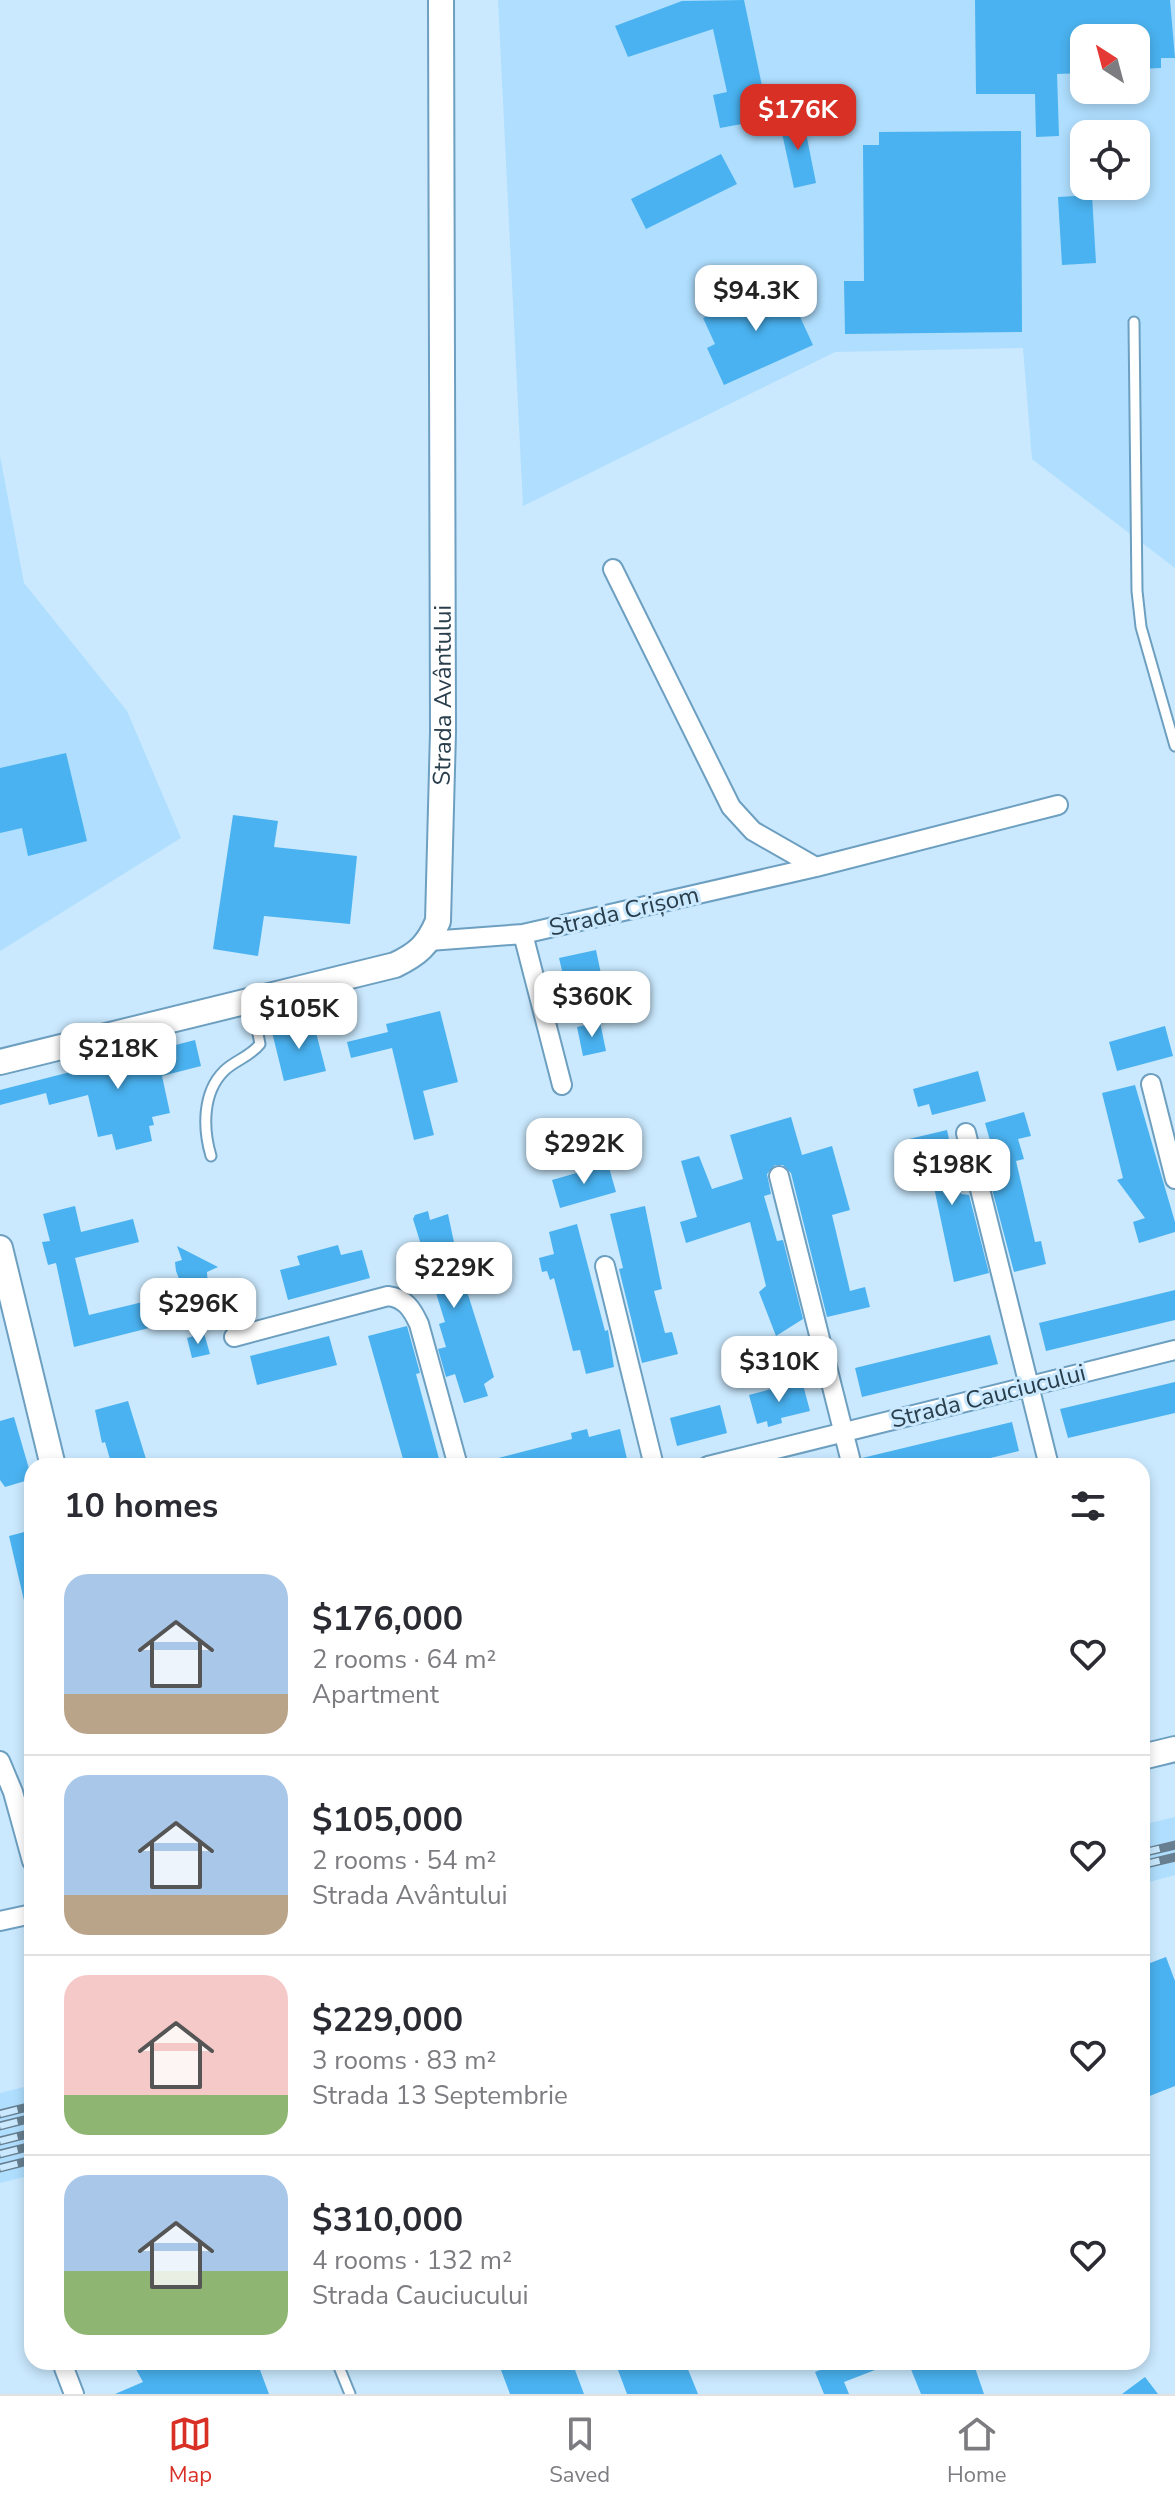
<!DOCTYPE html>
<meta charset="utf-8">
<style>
body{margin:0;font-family:"Nunito Sans",sans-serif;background:#f7f7f7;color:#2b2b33;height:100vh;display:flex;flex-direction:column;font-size:30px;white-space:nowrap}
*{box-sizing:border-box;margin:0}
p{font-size:26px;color:#7c7c81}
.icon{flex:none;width:44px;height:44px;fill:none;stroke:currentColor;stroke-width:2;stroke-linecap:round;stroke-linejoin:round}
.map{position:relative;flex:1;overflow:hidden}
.details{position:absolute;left:24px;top:1458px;width:1126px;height:912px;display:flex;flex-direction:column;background:#fff;border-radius:24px;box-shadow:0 4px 12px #0003}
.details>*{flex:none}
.needle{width:52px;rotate:324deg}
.fabs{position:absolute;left:1070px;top:24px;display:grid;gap:16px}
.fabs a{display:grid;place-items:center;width:80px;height:80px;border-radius:16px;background:#fff;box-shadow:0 4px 12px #0003;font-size:40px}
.price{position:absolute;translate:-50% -68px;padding:0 18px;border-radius:16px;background:#fff;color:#222;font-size:26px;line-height:52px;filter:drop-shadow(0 2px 4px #0008)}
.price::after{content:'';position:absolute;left:50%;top:48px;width:24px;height:18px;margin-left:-12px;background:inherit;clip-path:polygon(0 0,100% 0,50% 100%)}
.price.on{background:#d93025;color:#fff}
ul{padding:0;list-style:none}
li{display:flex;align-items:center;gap:24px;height:200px;padding:0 40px}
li+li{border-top:2px solid #e1e1e2}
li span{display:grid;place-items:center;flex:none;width:224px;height:160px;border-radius:24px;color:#555}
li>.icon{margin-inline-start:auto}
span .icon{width:96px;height:96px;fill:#fffc;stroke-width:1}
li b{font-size:34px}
h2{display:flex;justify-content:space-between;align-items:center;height:96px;padding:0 40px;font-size:34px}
.tab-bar{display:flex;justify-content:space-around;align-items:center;height:112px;border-top:2px solid #e1e1e2;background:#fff;font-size:22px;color:#7c7c81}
.tab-bar a{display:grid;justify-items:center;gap:4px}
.tab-bar .on{color:#d93025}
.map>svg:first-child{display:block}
</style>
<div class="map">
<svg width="1175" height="2394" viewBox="0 0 1175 2394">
<rect width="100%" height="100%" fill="#cae9fe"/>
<path fill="#afdefe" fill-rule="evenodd" d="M498,0h677v568l-143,-109 -9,-111 -188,4 -312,154zM1084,38h52v52h-52zM1084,134h52v52h-52z
M0,456l24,127 103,128 54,127 -181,113z
M1175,1817v58l-33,9v-59z
M32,2085v90l-32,8v-90z"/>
<path fill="#4ab2f0" d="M744,0l25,119 -49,9 -7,-33 14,-3 -14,-63 -85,28 -13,-31 67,-25z
M975,0h195l5,58h-14v10l-22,1 -1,-42 -48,2 1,9h-7v35l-27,1 2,62 -23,1 -1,-43h-59z
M802,113l14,70 -22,5 -14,-64z
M1021,131l1,201 -177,2 -1,-53h20l-1,-136h16v-13z
M721,154l16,30 -91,45 -15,-30z
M1092,195l4,68 -34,2 -4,-68z
M784,282l29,63 -89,40 -17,-37 8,-4 -12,-26z
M66,753l21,88 -59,15 -6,-28 -22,5v-65z
M233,815l45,6 -4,26 83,9 -7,68 -86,-8 -6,40 -45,-7z
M596,950l8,38 -36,8 -9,-38z
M440,1011l18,71 -35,9 11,44 -20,5 -22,-92 -41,10 -4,-16 41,-10 -2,-8z
M313,1021l13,50 -42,10 -12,-49z
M600,1022l6,29 -23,5 -6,-29z
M1165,1026l8,30 -56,15 -8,-29z
M195,1040l6,26 -39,10 8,37 -18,4 2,8 -5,1 3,15 -36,9 -4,-16 -14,3 -10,-42 -39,10 -3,-12 -46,12v-15z
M978,1071l8,30 -54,14 -3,-11 -11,3 -5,-18z
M1135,1085l40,137v10l-36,11 -6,-21 12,-4 -28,-38 6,-2 -21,-85z
M1024,1112l7,24 -13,3 6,20 -8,2 19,81 6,-1 5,23 -32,8 -22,-83 11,-3 -18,-63z
M791,1117l11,38 30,-9 18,64 -18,5 18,76 15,-4 5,20 -43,10 -36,-144 -8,-8h-8l-8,9 4,20 -7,2 13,45 6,-1 20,79 -27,17 -17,-44 7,-6 -16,-64 -64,21 -6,-21 17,-5 -16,-56 18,-5 13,33 31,-10 -13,-44z
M947,1130l14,64 8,1 20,78 -35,9 -26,-123 -14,2 -5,-22z
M608,1164l8,28 -56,16 -8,-28z
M75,1206l6,26 52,-13 6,23 -64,16 14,57 62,-15 6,26 -83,21 -18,-84 -8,2 -6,-23 8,-1 -7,-27z
M645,1206l17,83 -8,2 11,42 7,-1 6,22 -36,9 -23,-94 4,-1 -13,-54z
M428,1211l2,9 18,-6 11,52 35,111 -10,7 4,12 -24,7 -9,-29 -9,3 -8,-28 8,-2 -7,-23 6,-2 -32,-103 2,-4z
M577,1224l28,107 3,-1 6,37 -28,7 -6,-24 -7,1 -19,-73 -4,2 -3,-9 -5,1 -3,-14 15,-4 -5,-22z
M338,1245l3,10 21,-5 8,28 -82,22 -8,-30 20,-5 -3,-9z
M177,1246l41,21 -11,5 1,15 -20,8 -5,-6 -7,-18 -1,-9 7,-2z
M1175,1290v30l-129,31 -7,-28z
M407,1326l13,47 -4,1 25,92h-36l-37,-130z
M204,1333l6,21 -18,4 -5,-20z
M990,1335l8,29 -136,33 -7,-29z
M329,1336l8,29 -80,20 -7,-29z
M802,1381l8,30 -29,7 1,5 -14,4 -1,-6 -10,3 -8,-29z
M1175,1382v31l-107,25 -8,-29z
M128,1401l18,58 -34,7 -7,-24 -3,1 -7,-33z
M720,1405l7,28 -50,13 -7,-28z
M14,1417l18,62 -27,8 -5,-7v-59z
M1012,1422l7,29 -61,15h-94l-2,-8z
M587,1429l2,8 31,-8 7,30 -27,7h-112l-1,-5 85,-22 -1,-6z
M32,1530v79h-6l-17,-73z
M1166,1957l9,24v105l-33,13v-133z
M132,2362h125l12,32h-154l28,-12z
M498,2362h74l12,32h-74z
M615,2362h70l13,32h-71z
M840,2362h52l1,1 -49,19 5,12h-25l-9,-22z
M908,2362h65l11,32h-63z
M1145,2377l13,17h-36z"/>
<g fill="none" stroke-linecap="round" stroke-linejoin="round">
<defs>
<path id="lane" d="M1134,322l3,269 4,36 34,119
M211,1156c-8,-27 -9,-63 13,-85 11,-11 26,-14 36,-27l-8,-41
M337,2362l13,32"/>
<path id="street" d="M613,569l118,238 22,24 63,36
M523,934l39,151
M429,941l94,-7 293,-67 242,-62
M1151,1084l24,95
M966,1133l83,333
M779,1176l73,290
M605,1266l49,200
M234,1337l154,-41c17,2 24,13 31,28l39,142
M708,1466l467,-116
M0,1761l13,31 19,69
M0,1921l32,-7
M64,2368l10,26"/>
<g id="secondary">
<path id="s1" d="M0,1062l395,-97c23,-11 33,-20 43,-44l5,-189 -2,-732"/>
<path d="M0,1248l53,218"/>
<path d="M1142,1757l33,-8"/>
</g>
</defs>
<use href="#lane" stroke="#6d9fc0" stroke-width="13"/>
<use href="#street" stroke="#6d9fc0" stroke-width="22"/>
<use href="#secondary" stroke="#6d9fc0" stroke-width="28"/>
<use href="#lane" stroke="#fff" stroke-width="9"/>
<use href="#street" stroke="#fff" stroke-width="18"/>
<use href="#secondary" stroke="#fff" stroke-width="24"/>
<defs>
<path id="rail" d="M1142,1853l33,-8
M1142,1865l33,-8
M0,2114l32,-8
M0,2126l32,-8
M0,2141l32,-8
M0,2154l32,-8
M0,2168l32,-8"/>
</defs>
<use href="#rail" stroke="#677f90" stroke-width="9"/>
<use href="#rail" stroke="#cae9fe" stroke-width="6" stroke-dasharray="18" stroke-linecap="butt"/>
</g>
<g text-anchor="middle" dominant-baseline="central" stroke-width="6" stroke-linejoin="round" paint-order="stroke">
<g font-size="24" fill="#293e4c" stroke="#cae9fe">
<text stroke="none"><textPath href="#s1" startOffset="696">Strada Avântului</textPath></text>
<text transform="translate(624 911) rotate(-13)">Strada Crișom</text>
<text transform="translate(988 1396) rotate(-14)">Strada Cauciucului</text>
</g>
</g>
</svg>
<div class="fabs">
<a><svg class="needle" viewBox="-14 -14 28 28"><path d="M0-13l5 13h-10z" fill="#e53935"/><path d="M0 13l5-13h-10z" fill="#7c7c81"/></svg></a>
<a><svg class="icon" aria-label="locate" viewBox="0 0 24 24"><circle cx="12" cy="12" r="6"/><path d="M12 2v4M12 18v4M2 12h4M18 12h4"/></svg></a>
</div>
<b class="price on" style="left:798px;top:152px">$176K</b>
<b class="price" style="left:756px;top:333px">$94.3K</b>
<b class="price" style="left:592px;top:1039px">$360K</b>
<b class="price" style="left:299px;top:1051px">$105K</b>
<b class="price" style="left:118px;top:1091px">$218K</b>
<b class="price" style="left:584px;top:1186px">$292K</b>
<b class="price" style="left:952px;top:1207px">$198K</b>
<b class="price" style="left:454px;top:1310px">$229K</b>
<b class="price" style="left:198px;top:1346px">$296K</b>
<b class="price" style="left:779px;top:1404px">$310K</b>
<section class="details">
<h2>10 homes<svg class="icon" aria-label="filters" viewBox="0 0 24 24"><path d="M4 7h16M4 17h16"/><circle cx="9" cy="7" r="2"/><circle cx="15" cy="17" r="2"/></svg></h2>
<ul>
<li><span style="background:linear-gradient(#a9c7e8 75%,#b9a48a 0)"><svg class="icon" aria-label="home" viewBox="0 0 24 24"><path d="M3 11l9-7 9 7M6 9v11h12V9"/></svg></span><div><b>$176,000</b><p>2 rooms · 64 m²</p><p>Apartment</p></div><svg class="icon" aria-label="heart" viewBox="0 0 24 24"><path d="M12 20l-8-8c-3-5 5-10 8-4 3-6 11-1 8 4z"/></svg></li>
<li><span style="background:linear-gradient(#a9c7e8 75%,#b9a48a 0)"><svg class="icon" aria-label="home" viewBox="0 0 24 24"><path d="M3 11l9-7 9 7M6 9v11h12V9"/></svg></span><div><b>$105,000</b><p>2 rooms · 54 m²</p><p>Strada Avântului</p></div><svg class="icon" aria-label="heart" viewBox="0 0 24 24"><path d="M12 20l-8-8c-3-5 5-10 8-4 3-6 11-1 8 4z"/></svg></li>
<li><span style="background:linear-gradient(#f6c9c9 75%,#8fb573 0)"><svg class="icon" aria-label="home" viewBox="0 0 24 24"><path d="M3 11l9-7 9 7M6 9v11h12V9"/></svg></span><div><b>$229,000</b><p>3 rooms · 83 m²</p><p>Strada 13 Septembrie</p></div><svg class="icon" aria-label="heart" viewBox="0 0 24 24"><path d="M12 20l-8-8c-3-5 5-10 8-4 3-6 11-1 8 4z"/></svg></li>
<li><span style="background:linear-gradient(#a9c7e8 60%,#8fb573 0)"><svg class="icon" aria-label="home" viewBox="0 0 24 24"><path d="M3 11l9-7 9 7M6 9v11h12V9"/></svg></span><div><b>$310,000</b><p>4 rooms · 132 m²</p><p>Strada Cauciucului</p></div><svg class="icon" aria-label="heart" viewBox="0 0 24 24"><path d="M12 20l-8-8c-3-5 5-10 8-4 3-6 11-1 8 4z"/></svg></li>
</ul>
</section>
</div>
<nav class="tab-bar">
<a class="on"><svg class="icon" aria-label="map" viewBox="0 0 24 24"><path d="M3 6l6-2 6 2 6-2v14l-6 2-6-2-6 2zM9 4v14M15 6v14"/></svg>Map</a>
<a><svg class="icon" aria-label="saved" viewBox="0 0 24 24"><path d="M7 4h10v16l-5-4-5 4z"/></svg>Saved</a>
<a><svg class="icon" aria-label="home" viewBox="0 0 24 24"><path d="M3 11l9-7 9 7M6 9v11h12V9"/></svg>Home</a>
</nav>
